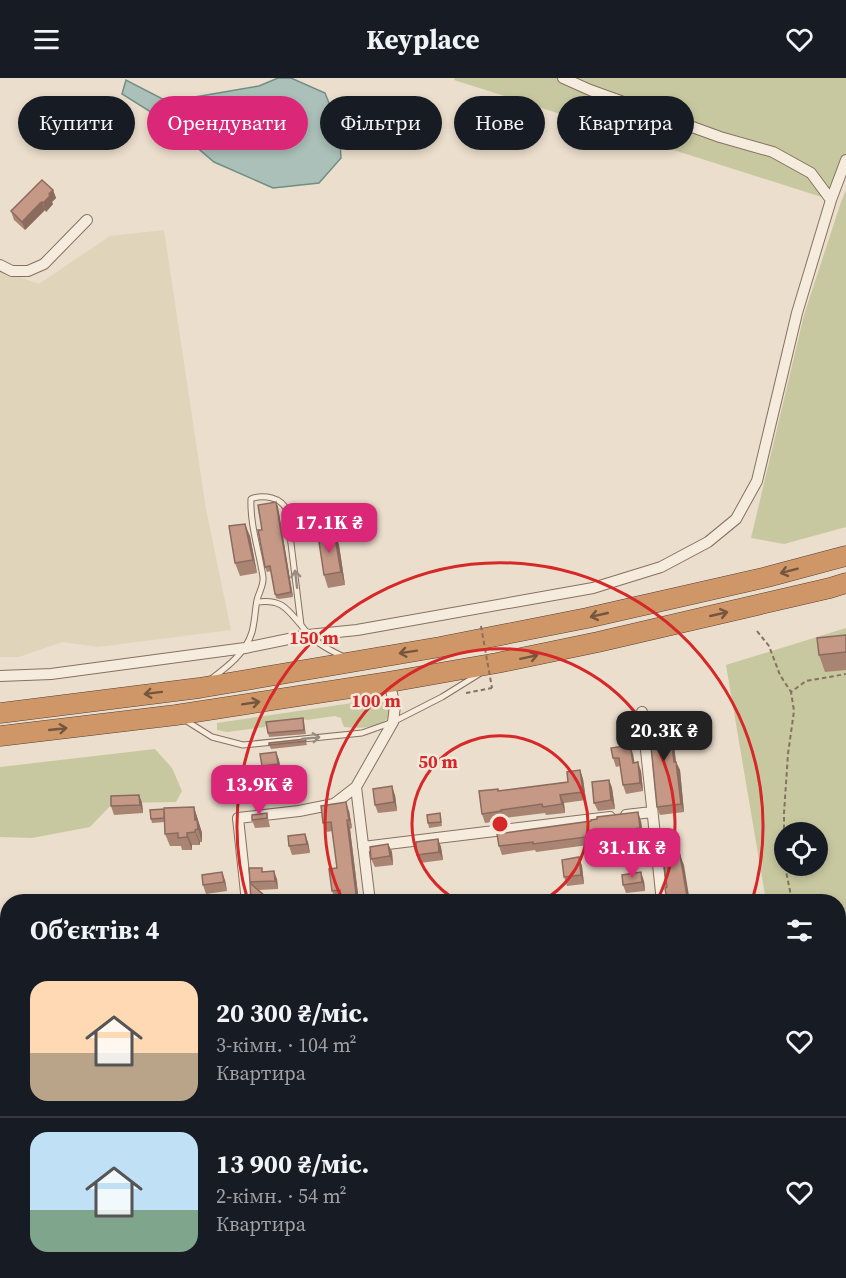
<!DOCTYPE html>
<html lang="uk">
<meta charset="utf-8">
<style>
body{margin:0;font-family:"Source Serif 4",serif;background:#20242c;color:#f1f3f6;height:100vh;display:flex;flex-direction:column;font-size:22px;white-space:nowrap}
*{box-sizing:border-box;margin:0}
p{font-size:20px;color:#9ea1a6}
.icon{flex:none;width:33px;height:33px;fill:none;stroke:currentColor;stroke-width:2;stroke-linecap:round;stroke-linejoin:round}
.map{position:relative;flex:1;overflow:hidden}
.sheet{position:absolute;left:0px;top:816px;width:846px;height:384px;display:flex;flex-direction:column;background:#171b24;border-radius:24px 24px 0 0;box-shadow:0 3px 9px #0003}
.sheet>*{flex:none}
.top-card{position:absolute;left:18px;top:18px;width:810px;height:54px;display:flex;gap:12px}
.tools{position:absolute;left:774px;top:744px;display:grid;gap:12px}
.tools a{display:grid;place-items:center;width:54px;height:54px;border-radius:50%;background:#171b24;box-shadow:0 3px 9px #0003;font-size:30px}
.price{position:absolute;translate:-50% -51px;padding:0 14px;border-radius:12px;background:#db2777;color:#fff;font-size:20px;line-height:39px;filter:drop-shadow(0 2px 3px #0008)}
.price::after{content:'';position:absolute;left:50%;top:36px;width:18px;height:14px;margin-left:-9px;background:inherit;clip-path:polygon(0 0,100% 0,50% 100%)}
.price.selected{background:#222;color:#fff}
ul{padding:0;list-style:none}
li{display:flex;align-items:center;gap:18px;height:150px;padding:0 30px}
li+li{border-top:2px solid #363941}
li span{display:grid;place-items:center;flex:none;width:168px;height:120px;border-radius:18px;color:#555}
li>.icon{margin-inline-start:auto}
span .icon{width:72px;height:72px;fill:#fffc;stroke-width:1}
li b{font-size:26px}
h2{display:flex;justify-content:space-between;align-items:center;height:72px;padding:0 30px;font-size:26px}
.chip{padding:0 21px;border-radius:27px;background:#171b24;box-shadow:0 3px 9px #0003;font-size:21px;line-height:54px}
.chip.selected{background:#db2777;color:#fff}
header{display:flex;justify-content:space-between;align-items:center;height:78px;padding:0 30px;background:#171b24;font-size:27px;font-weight:700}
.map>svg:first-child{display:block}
</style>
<header><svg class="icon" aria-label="menu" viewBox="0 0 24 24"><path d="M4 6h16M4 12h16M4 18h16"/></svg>Keyplace<svg class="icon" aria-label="heart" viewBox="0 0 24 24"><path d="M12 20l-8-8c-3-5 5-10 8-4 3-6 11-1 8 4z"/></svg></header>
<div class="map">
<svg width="846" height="1200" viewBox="0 0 846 1200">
<rect width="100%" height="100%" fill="#ebdecc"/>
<path fill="#e0d5ba" d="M164,152l42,279 25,121 -133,17 -36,-5 -43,15h-19v-387l39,14 71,-48z"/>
<path fill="#c8c8a0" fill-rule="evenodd" d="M455,0h391v91l-15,31 -377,-120z
M846,112v337l-62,17 -33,-6 53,-223 37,-113z
M846,550v650h-23l-1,-7 16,-1v-368l-72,-1 -40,-236zM784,754h34v34h-34z
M373,622c12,0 19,5 17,17 -13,11 -29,12 -46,10l-2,-5 -1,-4 -6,-2 -28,4 -4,-1 -36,5 -2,3 -38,5 -10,-2v-7z
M155,671l17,19 10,23 -6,11 -63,1 -23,24 -58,11 -32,-1v-70z"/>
<path fill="#abc0b8" stroke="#728e84" stroke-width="1.5" d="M278,0h13l34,15 14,35 2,30 -22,25 -46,5 -59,-26 -47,-40 -45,-28 4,-14 48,25 15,-7 70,-12z"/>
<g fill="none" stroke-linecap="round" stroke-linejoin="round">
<defs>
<path id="lane" d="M257,524c23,-3 29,5 43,22
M210,602c17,-13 36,-27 42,-48 3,-11 3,-22 5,-32 2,-8 7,-15 6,-23 -4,-27 -13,-51 -12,-78 12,-5 31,-2 36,12l14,114c11,16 26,24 43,32
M185,642l27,17 31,8 119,-12 31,-11 49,-25 37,-23"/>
<path id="street" d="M563,0l27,12 130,47 53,15 38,21 20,27
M0,187l12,6h16l16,-7 43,-44
M0,598l51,-2 194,-26 63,-13 49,-5 236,-42 68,-21 47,-25 28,-23 21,-38 40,-168 34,-113 15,-40
M642,634l20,190
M626,737l26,-3
M363,769l247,-30
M247,824l-9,-84 61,-7 35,-7 22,-17
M370,824l-14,-115 37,-65 2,-16 -6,-24
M320,1192l1,8
M419,1192l2,8
M469,1200l40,-8"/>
<path id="highway" d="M0,635l199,-25 241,-41 147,-29 180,-41 79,-21
M0,658l176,-21 213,-33 108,-19 101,-21 232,-54 16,-5"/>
</defs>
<use href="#lane" stroke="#867161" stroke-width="7"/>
<use href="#street" stroke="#867161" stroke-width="12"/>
<use href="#highway" stroke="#554034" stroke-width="21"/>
<path stroke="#867161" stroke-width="2" stroke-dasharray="4.5 3" stroke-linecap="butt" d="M757,553l12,15 11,29 11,17
M466,615l26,-5
M784,781v-46l4,-59 6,-43 -3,-19 15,-11 40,-7
M785,788l6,30 6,6
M838,847h8
M846,875c-7,23 -4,54 0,79
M0,954l8,-1
M838,1024l8,-9
M0,1055l8,1
M0,1077l8,8
M838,1113l8,-2
M109,1192l9,8
M114,1197l68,-5"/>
<use href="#lane" stroke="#f6ecde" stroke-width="5"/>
<use href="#street" stroke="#f6ecde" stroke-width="10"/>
<use href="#highway" stroke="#cf9667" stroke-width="20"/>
<path stroke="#867161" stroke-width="2" stroke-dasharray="4.5 3" stroke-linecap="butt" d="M481,548l11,62"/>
</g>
<path fill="#a98473" d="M53,112l3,8 -4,4 1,2 -7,8 -1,-2 -20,20 -11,-10 -3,-9z
M276,424l2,5 15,90 -14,2 -3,-1 -1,-4 -4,-23 -4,1 -2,-5 -3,-37z
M334,454l5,13 6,40 -17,3 -4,-13z
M250,458l7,37 -17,3 -5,-13z
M846,557v35l-21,2 -6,-17z
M668,635l3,9 5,40 4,8 4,42 -24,3 -3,-8z
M303,640l1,4 2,12 -37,3 -1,-4z
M305,661l2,6 -36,4 -2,-4z
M276,674l3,8 2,12 -16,3 -3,-9z
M633,676l1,9 7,8 2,20 -17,3 -3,-9 -3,-19 -4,1 -3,-9z
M580,692l3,9 3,21 -22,3 1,10 -19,2 -1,-2 -41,5v2l-19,3 -3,-9 17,-23 69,-9z
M609,702l3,8 3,21 -17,2 -4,-8z
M139,717l3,8 1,10 -29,2 -3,-9z
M395,717l2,16 -19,2 -3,-8z
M194,729l8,26v9h-2v3h-8v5h-10l-1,-4h-11l-5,-12v-12l-13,1 -1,-4z
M349,733l3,17 -2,1 9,73h-17l-1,-3h-6l-3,-8 5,-23 -5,-37 -5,1 -4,-9z
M267,735l3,14 -15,1 -3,-8z
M440,735l2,13 -13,2 -1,-5z
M641,743l2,16 -30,4 1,5 -17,2 -1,-4 -60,8 -1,-2 -33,5 -3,-9z
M438,761l3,8 2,13 -23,3 -3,-8z
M308,764l2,11 -18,2 -3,-9z
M388,766l4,8 1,13 -18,2 -4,-8z
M579,779l3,9 2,18 -17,2 -3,-9z
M264,794l13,7 1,10 -19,1 -8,-6 -1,-2z
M225,802l2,11 -21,3 -3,-9z
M644,803l1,10 -19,2 -3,-8z"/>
<path fill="#8a6b5e" d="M53,112l3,8 -4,4 1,2 -7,8 -3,-9 6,-9z
M42,124l3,8 -20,20 -3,-8z
M276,424l2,5 15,90 -2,-5z
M245,446l5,12 7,37 -4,-13z
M334,454l5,13 6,40 -4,-13z
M668,635l3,9 6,48 -3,-8z
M630,667l3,9 3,17 -3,-8z
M276,674l3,8 2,12 -3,-8z
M638,684l3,9 2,20 -3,-8z
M676,684l4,8 4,42 -3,-8z
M580,692l3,9 3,21 -3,-8z
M609,702l3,8 3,21 -4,-9z
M392,708l3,9 2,16 -3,-9z
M139,717l3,8 1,10 -3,-8z
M560,717l4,8 1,10 -3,-9z
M346,724l3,9 3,17 -3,-8z
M194,729l8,26v9l-7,-22z
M638,734l3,9 2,16 -3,-9z
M347,742l3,9 9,73h-2z
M195,752l5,12v3l-5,-13z
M674,753l3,10 4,25 -4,-10z
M187,755l5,12v5l-5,-13z
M305,756l3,8 2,11 -3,-9z
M438,761l3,8 2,13 -4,-8z
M388,766l4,8 1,13 -3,-9z
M680,777l4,10 6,37h-2z
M579,779l3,9 2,18 -3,-9z
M274,793l3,8 1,10 -3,-8z
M222,794l3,8 2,11 -3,-9z
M641,794l3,9 1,10 -3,-9z
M618,1192h3l1,8h-3z"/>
<path fill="#c59986" stroke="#8a6b5e" stroke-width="1.5" d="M42,102l11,10 -4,4 1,2 -7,7 -1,-1 -2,1 -18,19 -11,-11z
M276,424l15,90 -13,3 -3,-1 -5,-28 -5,1 -7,-37h4l-4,-25z
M245,446l8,36 -18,3 -6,-37z
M334,454l7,40 -17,3 -6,-40z
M846,557v17l-27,3 -2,-17z
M668,635l6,49h2l5,42 -24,3 -9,-91z
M303,640l1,12 -36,3 -2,-11z
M305,661l1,2 -37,4v-2z
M630,667l3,18 5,-1 2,21 -17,2 -4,-27h-6l-2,-10z
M276,674l2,12 -16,2 -2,-12z
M580,692l3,22 -23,3 2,9 -19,3 -1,-3 -41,6v1l-19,3 -3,-23 19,-2v2l70,-9 -1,-10z
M609,702l2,20 -17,3 -2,-21z
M392,708l2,16 -19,3 -2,-16z
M139,717l1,10 -29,1v-10z
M346,724l3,18h-2l10,82h-15l-2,-12 -8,1 -3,-22 8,-1 -6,-46 -8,1 -2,-17z
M194,729l1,13h2l1,9 -3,1v2l-8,1v4l-9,1v-5l-13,1 -1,-26z
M164,731v9l-13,1 -1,-9z
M638,734l2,16 -30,4 1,5 -17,3 -1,-4 -60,8v-2l-34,4 -2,-12 94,-13v-1l6,-1v-2z
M267,735v5l-15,2v-5z
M440,735l1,9 -13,1 -1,-8z
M674,753l3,25 3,-1 8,47h-21l-2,-14 2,-1 -4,-29 2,-1 -4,-25z
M305,756l2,10 -18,2 -1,-10z
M438,761l1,13 -22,3 -1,-13z
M388,766l2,12 -19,3 -1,-12z
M579,779l2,18 -17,2 -2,-17z
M249,790h13v4l12,-1 1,10 -25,1z
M222,794l2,10 -21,3 -1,-10z
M641,794l1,10 -19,3 -1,-10z
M250,805l21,18v1h-20z
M195,819l1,5h-13v-3z
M593,1192h25l1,8h-25z"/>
<defs><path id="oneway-shaft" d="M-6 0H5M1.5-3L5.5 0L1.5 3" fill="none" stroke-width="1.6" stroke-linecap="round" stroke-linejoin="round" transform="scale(1.5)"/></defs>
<g stroke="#74563e">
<use href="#oneway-shaft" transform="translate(789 493) rotate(165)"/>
<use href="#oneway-shaft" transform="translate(719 536) rotate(-13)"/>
<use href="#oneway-shaft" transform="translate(599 537) rotate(167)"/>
<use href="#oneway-shaft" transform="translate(408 574) rotate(171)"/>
<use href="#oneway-shaft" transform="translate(529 579) rotate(-12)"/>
<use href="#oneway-shaft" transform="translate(153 615) rotate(173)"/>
<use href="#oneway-shaft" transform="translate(251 625) rotate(-9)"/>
<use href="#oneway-shaft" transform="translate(58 651) rotate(-6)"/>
</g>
<g stroke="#978c80">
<use href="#oneway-shaft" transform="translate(296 501) rotate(-97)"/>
<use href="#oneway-shaft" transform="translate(311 660) rotate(-6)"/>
</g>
<g fill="none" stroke="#d62828" stroke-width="3">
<path d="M458 823A88 88 0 1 1 542 823"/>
<path d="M343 823A175 175 0 1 1 657 823"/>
<path d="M248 823A263 263 0 1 1 752 823"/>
</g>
<circle cx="500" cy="746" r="9" fill="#d62828" stroke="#f3e9da" stroke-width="3"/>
<g font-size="18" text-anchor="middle" font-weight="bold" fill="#d62828" stroke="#f3e9da" stroke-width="5" stroke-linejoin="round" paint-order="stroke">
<text x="314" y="566">150 m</text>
<text x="376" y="629">100 m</text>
<text x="438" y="690">50 m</text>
</g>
</svg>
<div class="tools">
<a><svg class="icon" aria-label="locate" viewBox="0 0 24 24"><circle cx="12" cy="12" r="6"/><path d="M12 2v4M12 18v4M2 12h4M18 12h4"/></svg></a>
</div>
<b class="price" style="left:329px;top:476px">17.1K ₴</b>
<b class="price selected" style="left:664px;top:684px">20.3K ₴</b>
<b class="price" style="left:259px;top:738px">13.9K ₴</b>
<b class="price" style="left:632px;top:801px">31.1K ₴</b>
<div class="top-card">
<a class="chip">Купити</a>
<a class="chip selected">Орендувати</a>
<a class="chip">Фільтри</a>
<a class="chip">Нове</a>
<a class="chip">Квартира</a>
</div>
<section class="sheet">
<h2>Об’єктів: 4<svg class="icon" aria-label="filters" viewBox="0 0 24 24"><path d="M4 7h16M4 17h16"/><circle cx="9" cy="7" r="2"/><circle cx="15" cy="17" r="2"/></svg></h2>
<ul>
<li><span style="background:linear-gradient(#ffd9b3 60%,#b9a48a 0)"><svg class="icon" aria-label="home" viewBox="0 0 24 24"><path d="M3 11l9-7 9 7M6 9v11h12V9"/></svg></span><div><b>20 300 ₴/міс.</b><p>3-кімн. · 104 m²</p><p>Квартира</p></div><svg class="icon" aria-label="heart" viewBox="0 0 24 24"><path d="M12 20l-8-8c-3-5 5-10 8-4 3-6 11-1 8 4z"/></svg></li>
<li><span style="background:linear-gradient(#bfe0f5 65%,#7fa58c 0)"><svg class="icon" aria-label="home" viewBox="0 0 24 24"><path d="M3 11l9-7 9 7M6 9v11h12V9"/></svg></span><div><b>13 900 ₴/міс.</b><p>2-кімн. · 54 m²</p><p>Квартира</p></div><svg class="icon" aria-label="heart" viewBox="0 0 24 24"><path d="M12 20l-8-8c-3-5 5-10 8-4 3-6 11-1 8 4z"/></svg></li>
</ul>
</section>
</div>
